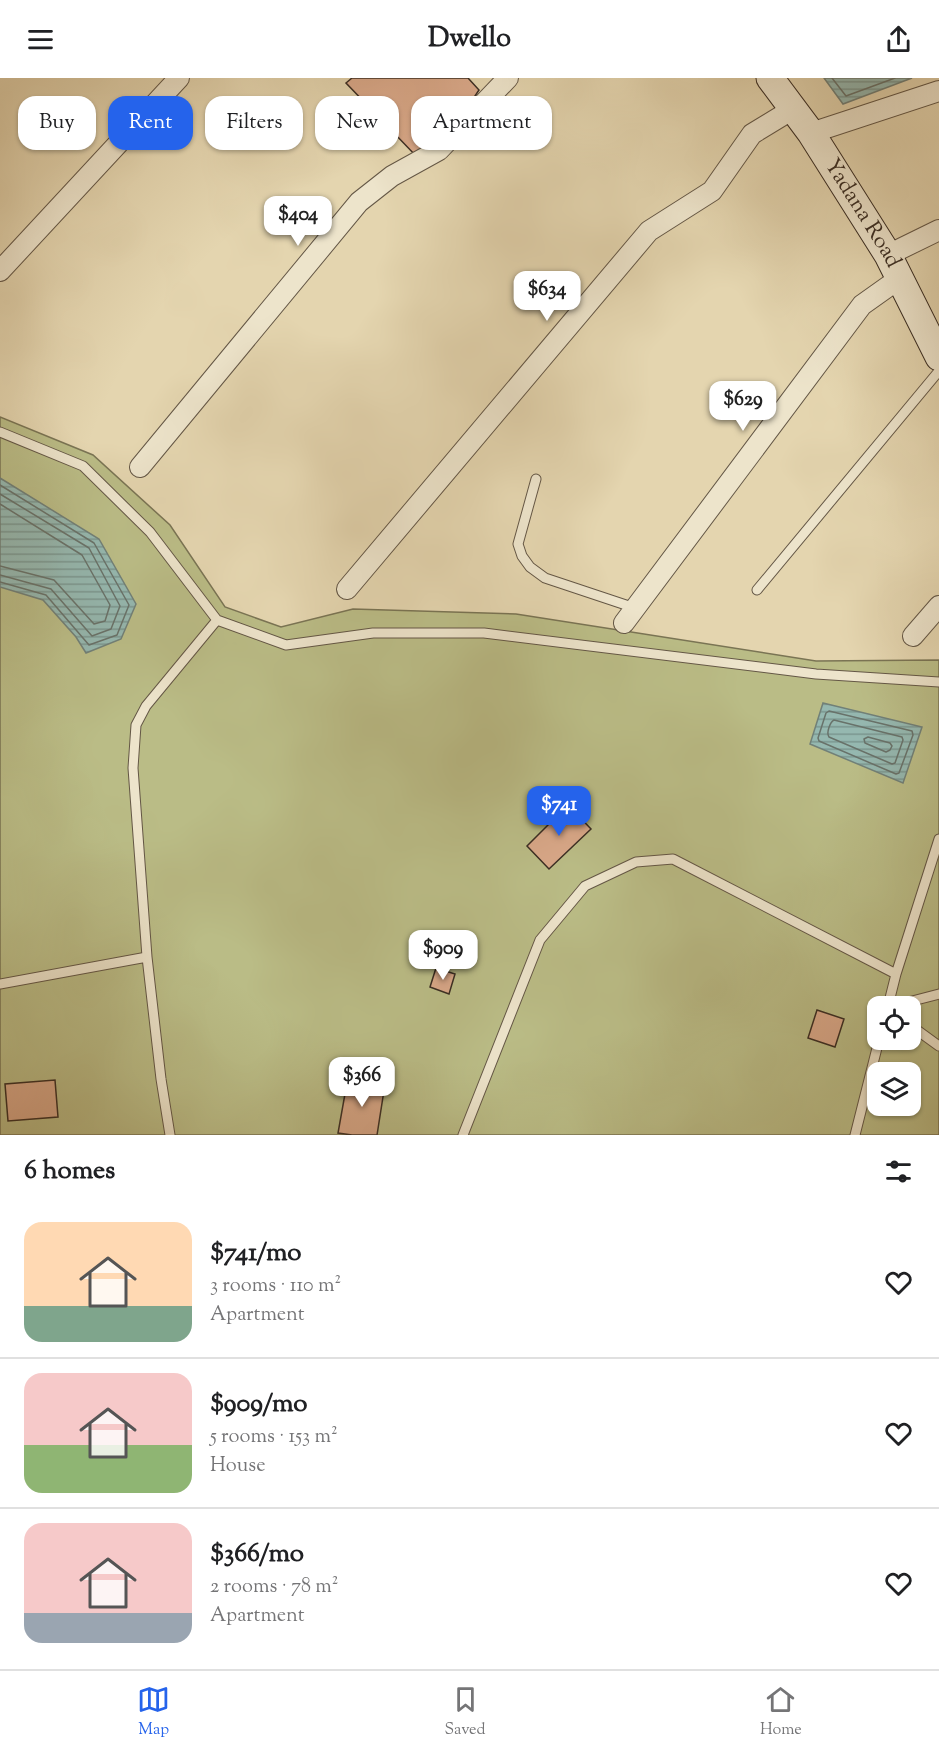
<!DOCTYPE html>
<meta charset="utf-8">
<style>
body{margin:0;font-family:"Sorts Mill Goudy",serif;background:#f2f2f2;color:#202124;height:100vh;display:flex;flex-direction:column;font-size:22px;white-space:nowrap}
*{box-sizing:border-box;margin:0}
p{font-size:20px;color:#757577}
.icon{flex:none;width:33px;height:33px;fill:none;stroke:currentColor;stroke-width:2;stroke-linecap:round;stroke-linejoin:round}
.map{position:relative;height:1057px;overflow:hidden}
.sheet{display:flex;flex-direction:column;background:#fff;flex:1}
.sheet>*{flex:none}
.hud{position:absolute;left:18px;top:18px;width:600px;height:54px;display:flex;gap:12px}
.fabs{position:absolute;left:867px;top:918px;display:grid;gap:12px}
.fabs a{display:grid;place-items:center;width:54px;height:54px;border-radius:12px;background:#fff;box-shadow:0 2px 4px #0004;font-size:30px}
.price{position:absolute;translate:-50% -51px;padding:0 14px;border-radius:12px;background:#fff;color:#222;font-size:20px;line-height:39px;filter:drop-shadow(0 2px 3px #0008)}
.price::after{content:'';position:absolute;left:50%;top:36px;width:18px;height:14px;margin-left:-9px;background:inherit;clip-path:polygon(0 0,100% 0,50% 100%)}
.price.on{background:#2563eb;color:#fff}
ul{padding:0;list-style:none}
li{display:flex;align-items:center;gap:18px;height:150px;padding:0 24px}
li+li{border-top:2px solid #e0e0e0}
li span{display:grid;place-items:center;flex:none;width:168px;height:120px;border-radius:18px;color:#555}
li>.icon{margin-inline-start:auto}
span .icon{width:72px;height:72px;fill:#fffc;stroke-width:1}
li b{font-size:26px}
h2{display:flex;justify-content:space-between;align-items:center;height:72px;padding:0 24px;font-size:26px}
.tag{padding:0 21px;border-radius:18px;background:#fff;box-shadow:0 2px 4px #0004;font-size:21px;line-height:54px}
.tag.on{background:#2563eb;color:#fff}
header{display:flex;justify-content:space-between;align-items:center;height:78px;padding:0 24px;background:#fff;font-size:27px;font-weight:800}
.menu{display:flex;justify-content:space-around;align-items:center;height:84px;border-top:2px solid #e0e0e0;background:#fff;font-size:16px;color:#757577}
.menu a{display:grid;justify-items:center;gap:3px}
.menu .on{color:#2563eb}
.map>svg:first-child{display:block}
</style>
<header><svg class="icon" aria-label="menu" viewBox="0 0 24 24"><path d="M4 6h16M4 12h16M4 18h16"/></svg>Dwello<svg class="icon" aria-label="share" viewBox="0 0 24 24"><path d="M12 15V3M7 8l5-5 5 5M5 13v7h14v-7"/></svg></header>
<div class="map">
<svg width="939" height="1057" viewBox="0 0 939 1057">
<defs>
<pattern id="water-rules" width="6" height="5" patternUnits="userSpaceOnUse" patternTransform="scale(1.5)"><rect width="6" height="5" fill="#95b8b0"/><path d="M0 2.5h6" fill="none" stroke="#7b968f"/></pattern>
</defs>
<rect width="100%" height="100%" fill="#e4d5af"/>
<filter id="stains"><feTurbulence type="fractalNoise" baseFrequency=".00333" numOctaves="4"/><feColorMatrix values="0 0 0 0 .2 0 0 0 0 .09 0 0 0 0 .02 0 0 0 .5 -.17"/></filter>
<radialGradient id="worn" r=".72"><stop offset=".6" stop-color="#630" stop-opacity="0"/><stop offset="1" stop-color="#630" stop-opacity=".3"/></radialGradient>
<path fill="#babc86" stroke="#7a7454" stroke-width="1.5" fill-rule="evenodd" d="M0,339l93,38 77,70 55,82 56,20 72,-18 163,5 300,47 123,-1v475h-939zM878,928h32v34h-32zM878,994h32v34h-32z"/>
<path fill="url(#water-rules)" stroke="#718078" stroke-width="1.5" d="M824,0h88l-69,26z
M0,400l99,61 37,65 -15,35 -35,14 -10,-16 -33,-37 -43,-13z
M823,625l99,24 -19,56 -93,-39z"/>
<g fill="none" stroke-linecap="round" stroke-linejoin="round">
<path stroke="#68726a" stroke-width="1.5" d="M832,0l14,18 49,-18
M0,407l94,58 35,62 -12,30 -28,10 -43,-50 -46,-13
M0,416l89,54 31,58 -9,23 -19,7 -41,-47 -51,-14
M0,426l82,51 28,50 -5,16 -11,3 -40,-44 -54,-14
M829,633l83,20 1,4 -14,38 -3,1 -77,-33 -1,-3 8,-25z
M834,642l68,17 1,3 -8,23 -3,1 -63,-27c-3,-4 1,-15 5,-17z
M868,659l22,6 2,3 -2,4 -4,2 -21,-9 -1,-4z"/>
</g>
<path fill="#d9a889" stroke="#3a2d23" stroke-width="1.5" d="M352,0h116l11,12 -16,24 -46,43 -71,-74z
M568,727l23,24 -42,40 -22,-23z
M436,890l19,6 -6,20 -19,-7z
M817,932l27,9 -9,28 -27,-9z
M348,999l37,7 -8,51h-25l-14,-2z
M55,1002l3,37 -50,4 -3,-37z"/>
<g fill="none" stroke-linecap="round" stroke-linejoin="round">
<defs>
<path id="service" d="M0,354l83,34 67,66 67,88 69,25 87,-12h111l332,41 123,8
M536,401l-18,65 4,12 8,11 15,11 90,30
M757,512l182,-219
M147,879l-14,-189 3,-43 10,-19 71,-86
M896,896l43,-135
M0,906l147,-27 14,122 9,56
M893,928l46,-12
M910,947l29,21
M463,1057l77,-195 45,-54 51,-24 37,-3 223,115 -8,32
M855,1057l24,-95"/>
<path id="minor" d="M811,55l128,-42
M888,177l51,-25
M0,193l179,-193
M140,389l219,-265 33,-26 47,-26 69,-72
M347,511l302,-358 63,-40 40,-57 41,-25
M624,545l238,-318 38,-27
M913,558l26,-30"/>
<g id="secondary">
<path id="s1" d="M770,0l41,55 77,122 51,102"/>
</g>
</defs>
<use href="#service" stroke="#645746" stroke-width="11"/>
<use href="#minor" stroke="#645746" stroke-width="22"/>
<use href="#secondary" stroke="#3a2d23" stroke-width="29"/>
<use href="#service" stroke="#ede4cb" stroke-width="9"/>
<use href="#minor" stroke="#ede4cb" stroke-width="20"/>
<use href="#secondary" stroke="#ede4cb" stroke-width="27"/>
</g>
<g text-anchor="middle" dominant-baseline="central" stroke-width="4.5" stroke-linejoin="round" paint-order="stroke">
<g font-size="22" fill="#3a2d23" stroke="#ede4cb">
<text stroke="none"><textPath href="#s1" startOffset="164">Yadana Road</textPath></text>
</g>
</g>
<rect width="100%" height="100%" filter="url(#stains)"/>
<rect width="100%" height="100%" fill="url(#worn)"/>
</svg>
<div class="fabs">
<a><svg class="icon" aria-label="locate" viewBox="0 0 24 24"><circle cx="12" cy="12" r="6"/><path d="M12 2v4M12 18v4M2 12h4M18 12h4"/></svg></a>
<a><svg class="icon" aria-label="layers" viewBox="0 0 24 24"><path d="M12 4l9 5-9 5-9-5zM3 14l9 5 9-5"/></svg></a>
</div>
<b class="price" style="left:298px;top:169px">$404</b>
<b class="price" style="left:547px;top:244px">$634</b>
<b class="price" style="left:743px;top:354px">$629</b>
<b class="price on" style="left:559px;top:759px">$741</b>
<b class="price" style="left:443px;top:903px">$909</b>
<b class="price" style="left:362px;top:1030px">$366</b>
<div class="hud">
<a class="tag">Buy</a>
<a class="tag on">Rent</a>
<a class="tag">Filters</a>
<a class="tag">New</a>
<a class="tag">Apartment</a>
</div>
</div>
<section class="sheet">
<h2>6 homes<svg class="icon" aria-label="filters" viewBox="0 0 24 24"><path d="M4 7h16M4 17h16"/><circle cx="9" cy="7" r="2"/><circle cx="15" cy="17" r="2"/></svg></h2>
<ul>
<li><span style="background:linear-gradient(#ffd9b3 70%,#7fa58c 0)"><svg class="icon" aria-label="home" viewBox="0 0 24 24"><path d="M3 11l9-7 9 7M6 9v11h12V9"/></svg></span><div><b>$741/mo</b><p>3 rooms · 110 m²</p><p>Apartment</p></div><svg class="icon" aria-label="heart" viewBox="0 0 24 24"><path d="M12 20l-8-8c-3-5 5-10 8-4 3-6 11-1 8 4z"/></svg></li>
<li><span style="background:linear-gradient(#f6c9c9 60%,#8fb573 0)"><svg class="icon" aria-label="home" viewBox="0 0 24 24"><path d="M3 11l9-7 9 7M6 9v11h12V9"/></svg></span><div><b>$909/mo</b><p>5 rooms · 153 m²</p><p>House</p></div><svg class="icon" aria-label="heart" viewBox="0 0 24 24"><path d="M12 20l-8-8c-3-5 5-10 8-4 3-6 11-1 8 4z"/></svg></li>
<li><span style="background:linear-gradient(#f6c9c9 75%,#9aa5b1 0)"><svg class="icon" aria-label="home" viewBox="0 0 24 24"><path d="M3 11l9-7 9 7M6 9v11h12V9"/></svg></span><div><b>$366/mo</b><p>2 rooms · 78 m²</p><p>Apartment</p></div><svg class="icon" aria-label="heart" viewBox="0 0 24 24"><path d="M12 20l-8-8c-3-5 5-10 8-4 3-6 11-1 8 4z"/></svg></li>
</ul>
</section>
<nav class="menu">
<a class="on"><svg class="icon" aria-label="map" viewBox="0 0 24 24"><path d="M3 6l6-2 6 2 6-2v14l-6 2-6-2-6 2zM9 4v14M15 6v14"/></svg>Map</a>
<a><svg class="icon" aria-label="saved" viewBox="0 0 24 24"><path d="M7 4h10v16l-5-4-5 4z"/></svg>Saved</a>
<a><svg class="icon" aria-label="home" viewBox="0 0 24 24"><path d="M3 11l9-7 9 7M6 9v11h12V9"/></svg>Home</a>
</nav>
